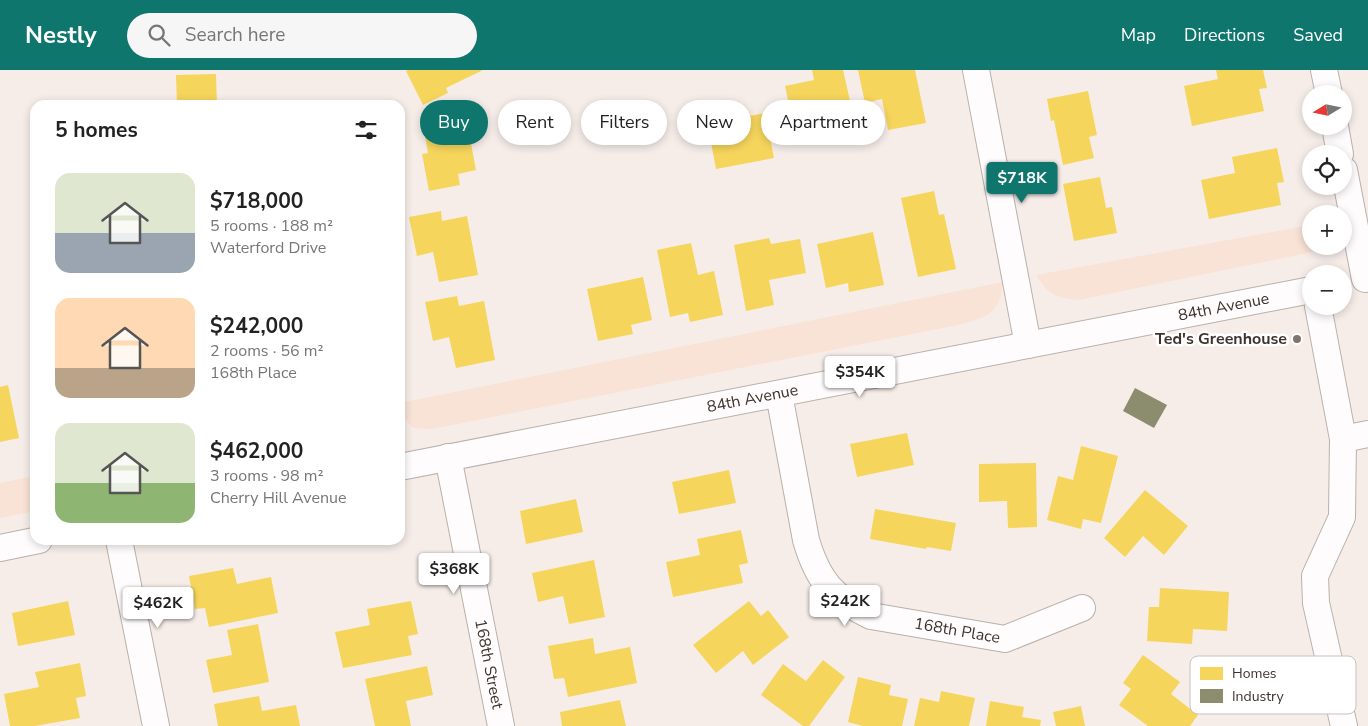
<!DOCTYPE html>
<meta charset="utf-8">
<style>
body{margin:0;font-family:"Nunito Sans",sans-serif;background:#f6f6f6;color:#222;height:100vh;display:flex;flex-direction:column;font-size:19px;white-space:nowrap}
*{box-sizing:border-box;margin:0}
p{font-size:16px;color:#767676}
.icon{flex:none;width:28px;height:28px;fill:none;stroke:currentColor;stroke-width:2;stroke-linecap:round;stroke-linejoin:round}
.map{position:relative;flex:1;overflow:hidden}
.panel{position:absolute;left:30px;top:30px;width:375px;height:445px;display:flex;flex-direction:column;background:#fff;border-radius:15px;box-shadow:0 2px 8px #0003}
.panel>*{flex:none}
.hud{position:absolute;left:420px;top:30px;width:475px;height:45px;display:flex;gap:10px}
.needle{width:32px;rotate:260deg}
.fabs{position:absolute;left:1302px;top:15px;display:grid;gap:10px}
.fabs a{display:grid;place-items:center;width:50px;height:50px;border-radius:50%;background:#fff;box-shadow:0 2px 8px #0003;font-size:25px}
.price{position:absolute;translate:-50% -42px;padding:0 11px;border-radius:5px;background:#fff;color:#222;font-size:16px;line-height:32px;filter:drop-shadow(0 1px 2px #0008)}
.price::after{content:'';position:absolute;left:50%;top:30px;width:15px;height:11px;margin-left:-8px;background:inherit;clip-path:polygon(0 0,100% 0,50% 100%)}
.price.active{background:#0f766e;color:#fff}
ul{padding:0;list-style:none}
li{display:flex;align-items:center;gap:15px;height:125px;padding:0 25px}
li span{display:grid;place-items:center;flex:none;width:140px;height:100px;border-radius:15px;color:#555}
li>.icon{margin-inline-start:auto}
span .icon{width:60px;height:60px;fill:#fffc;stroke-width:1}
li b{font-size:21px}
h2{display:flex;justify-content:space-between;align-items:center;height:60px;padding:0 25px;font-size:21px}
.tag{padding:0 18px;border-radius:22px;background:#fff;box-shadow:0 2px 8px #0003;font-size:18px;line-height:45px}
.tag.active{background:#0f766e;color:#fff}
header{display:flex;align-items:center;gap:30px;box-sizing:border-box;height:70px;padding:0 25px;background:#0f766e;color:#fff}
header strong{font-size:24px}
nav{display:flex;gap:28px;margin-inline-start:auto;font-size:18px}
.search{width:350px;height:45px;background:#f6f6f6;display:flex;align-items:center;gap:12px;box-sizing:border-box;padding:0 18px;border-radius:28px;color:#767676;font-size:19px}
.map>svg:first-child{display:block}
</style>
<header>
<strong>Nestly</strong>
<div class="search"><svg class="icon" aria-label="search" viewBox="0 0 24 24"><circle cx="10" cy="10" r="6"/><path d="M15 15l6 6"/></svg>Search here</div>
<nav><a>Map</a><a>Directions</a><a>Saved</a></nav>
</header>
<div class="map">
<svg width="1368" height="656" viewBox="0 0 1368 656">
<rect width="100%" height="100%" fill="#f6ede9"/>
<path fill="#f9e2d6" d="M1311,155v21h11l-10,6 -233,48c-24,-2 -30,-5 -43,-25z
M1003,212c-3,33 -16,35 -45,43l-526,104 -19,-1c-7,-8 -12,-14 -13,-25z
M35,406v35l-35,7v-35z"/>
<path fill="#f6d55c" d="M408,0h75l-37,18 2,5 -25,12 -17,-34z
M812,0h31l10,44 -59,13 -9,-41 29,-6z
M858,0h57l11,53 -38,7 -6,-31 -17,4z
M1216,0h47l4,18 -8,1 5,22 -72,15 -8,-40 34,-7z
M216,4l1,31h-40l-1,-30z
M1088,21l9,44 -8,2 5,21 -31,7 -9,-45 -3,1 -4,-22z
M743,39l1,8 21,-4 9,45 -58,11 -10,-53z
M466,47l10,53 -18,4 2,11 -31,6 -7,-37 6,-1 -5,-28z
M1277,78l7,34 -7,1 4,22 -72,14 -8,-39 34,-7 -3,-16z
M1100,107l6,31 6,-1 5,26 -43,8 -11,-57z
M934,121l5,24 5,-1 12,55 -38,8 -17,-79z
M441,141l1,10 25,-5 11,59 -39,7 -6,-30 -16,4 -8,-39z
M873,162l11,53 -35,7 -1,-9 -22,5 -9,-44z
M769,168l2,6 29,-5 6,34 -37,7 5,25 -28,6 -12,-66z
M691,173l7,32 16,-4 9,44 -33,7 -2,-9 -18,4 -13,-67z
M643,207l9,43 -21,5 2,9 -35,7 -11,-52z
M457,226l2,10 25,-5 11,59 -39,8 -7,-31 -16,4 -8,-39z
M8,315l11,53 -19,4v-55z
M907,363l7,32 -57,12 -7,-33z
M1081,376l37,10 -17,67 -18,-4 -2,10 -34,-9 11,-44 15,4z
M1036,393l1,64 -29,1 -1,-27 -28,1v-38z
M729,400l7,33 -57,11 -7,-32z
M1145,420l43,36 -24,29 -21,-19 -18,21 -21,-19z
M576,429l7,33 -57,12 -6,-33z
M875,439l81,14 -5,28 -24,-4 -1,2 -56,-10z
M741,460l7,33 -9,2 4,18 -70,14 -7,-35 34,-7 -3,-16z
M594,490l11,57 -36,7 -6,-28 -25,6 -6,-29z
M233,498l4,16 34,-7 7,36 -69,14 -4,-19 -10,1 -6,-33z
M1160,518l69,4 -2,39 -34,-2 -1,15 -45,-3 2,-34h10z
M68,531l7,34 -57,11 -6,-33z
M411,531l7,33 -10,2 4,19 -69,13 -8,-36 35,-7 -3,-16z
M749,531l12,15 7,-6 21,27 -36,28 -10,-14 -27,22 -23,-28z
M258,554l11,58 -56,11 -7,-33 26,-5 -5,-25z
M593,568l2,16 35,-7 7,36 -69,14 -4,-19 -10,1 -6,-33z
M1143,585l37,27 -9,12 27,21 -8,11h-42l-29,-21 12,-16 -8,-6z
M823,590l22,17 -36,49h-6l-42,-31 22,-31 23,17z
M80,593l6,33 -10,2 4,20 -45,8h-25l-6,-32 35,-7 -4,-15z
M427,596l6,29 -27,6 5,25h-36l-10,-47z
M858,607l33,8 -2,10 19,4 -6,27h-39l-15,-4z
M941,621l34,7 -6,28h-55l6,-28 19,4z
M259,626l3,15 34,-6 4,21h-82l-4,-22z
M620,630l6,26h-64l-2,-14z
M990,631l34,6 -2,10 19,3 -1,6h-54z
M1081,636l4,20h-29l-3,-14z"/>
<path fill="#8c8c6e" d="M1135,318l32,17 -13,23 -31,-17z"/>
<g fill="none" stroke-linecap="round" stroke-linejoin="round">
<defs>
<g id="minor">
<path d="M976,0l52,275"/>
<path d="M1324,0l5,24"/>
<path d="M1335,56l5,28"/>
<path d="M1344,100l21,109"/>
<path d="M1318,236l25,133 -1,78 -27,59 1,27 28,123"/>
<path id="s1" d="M779,324l27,146c12,41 27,58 65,76l134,23 77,-31"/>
<path d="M1343,369l25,-5"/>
<path id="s2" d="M448,387l53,269"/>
<path id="s3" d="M400,397l911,-177"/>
<path d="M119,470l37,186"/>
<path d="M0,478l39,-8"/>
</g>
</defs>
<use href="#minor" stroke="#b9b0ac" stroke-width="28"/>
<use href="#minor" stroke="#fefcfc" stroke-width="26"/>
</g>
<circle fill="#7e746f" stroke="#fff" stroke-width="2" cx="1297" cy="269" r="5"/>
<g text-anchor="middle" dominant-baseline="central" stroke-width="5" stroke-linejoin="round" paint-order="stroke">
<g font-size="16" fill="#3e332e" stroke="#fff">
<text stroke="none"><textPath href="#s3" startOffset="839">84th Avenue</textPath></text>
<text stroke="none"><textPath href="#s3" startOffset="359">84th Avenue</textPath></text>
<text stroke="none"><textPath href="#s1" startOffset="340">168th Place</textPath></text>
<text stroke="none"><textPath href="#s2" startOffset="211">168th Street</textPath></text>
</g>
<g font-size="16" font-weight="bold" fill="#3e332e" stroke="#fff" text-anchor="end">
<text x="1287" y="269">Ted's Greenhouse</text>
</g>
</g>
<rect x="1190" y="586" width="166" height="58" rx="8" fill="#fff" stroke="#c5c2c0" stroke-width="1"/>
<rect x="1200" y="597" width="23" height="13" fill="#f6d55c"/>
<rect x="1200" y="619" width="23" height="14" fill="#8c8c6e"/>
<g font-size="14" fill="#3e332e">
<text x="1232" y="608">Homes</text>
<text x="1232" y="631">Industry</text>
</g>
</svg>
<div class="fabs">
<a><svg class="needle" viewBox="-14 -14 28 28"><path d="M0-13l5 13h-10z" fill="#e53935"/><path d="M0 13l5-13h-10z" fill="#767676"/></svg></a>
<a><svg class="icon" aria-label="locate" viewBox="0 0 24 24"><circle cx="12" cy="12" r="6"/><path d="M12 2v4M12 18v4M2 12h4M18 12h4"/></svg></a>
<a>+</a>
<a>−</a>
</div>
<b class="price active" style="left:1022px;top:134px">$718K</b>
<b class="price" style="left:860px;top:328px">$354K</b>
<b class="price" style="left:454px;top:525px">$368K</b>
<b class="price" style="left:845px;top:557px">$242K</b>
<b class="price" style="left:158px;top:559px">$462K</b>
<div class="hud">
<a class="tag active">Buy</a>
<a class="tag">Rent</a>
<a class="tag">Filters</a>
<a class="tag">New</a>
<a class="tag">Apartment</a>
</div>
<section class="panel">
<h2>5 homes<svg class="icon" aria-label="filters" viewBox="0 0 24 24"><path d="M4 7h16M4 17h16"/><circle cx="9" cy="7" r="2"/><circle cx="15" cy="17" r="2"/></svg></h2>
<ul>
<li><span style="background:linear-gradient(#dfe7d0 60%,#9aa5b1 0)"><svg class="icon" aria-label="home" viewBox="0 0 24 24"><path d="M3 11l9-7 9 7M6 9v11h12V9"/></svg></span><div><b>$718,000</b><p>5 rooms · 188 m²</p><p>Waterford Drive</p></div></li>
<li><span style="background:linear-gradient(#ffd9b3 70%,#b9a48a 0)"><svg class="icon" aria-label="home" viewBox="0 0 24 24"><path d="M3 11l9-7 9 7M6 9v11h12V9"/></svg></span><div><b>$242,000</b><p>2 rooms · 56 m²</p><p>168th Place</p></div></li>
<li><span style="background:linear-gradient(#dfe7d0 60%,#8fb573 0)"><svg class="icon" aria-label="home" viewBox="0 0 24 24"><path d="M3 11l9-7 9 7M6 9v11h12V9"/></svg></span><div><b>$462,000</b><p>3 rooms · 98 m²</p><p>Cherry Hill Avenue</p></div></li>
</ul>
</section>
</div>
